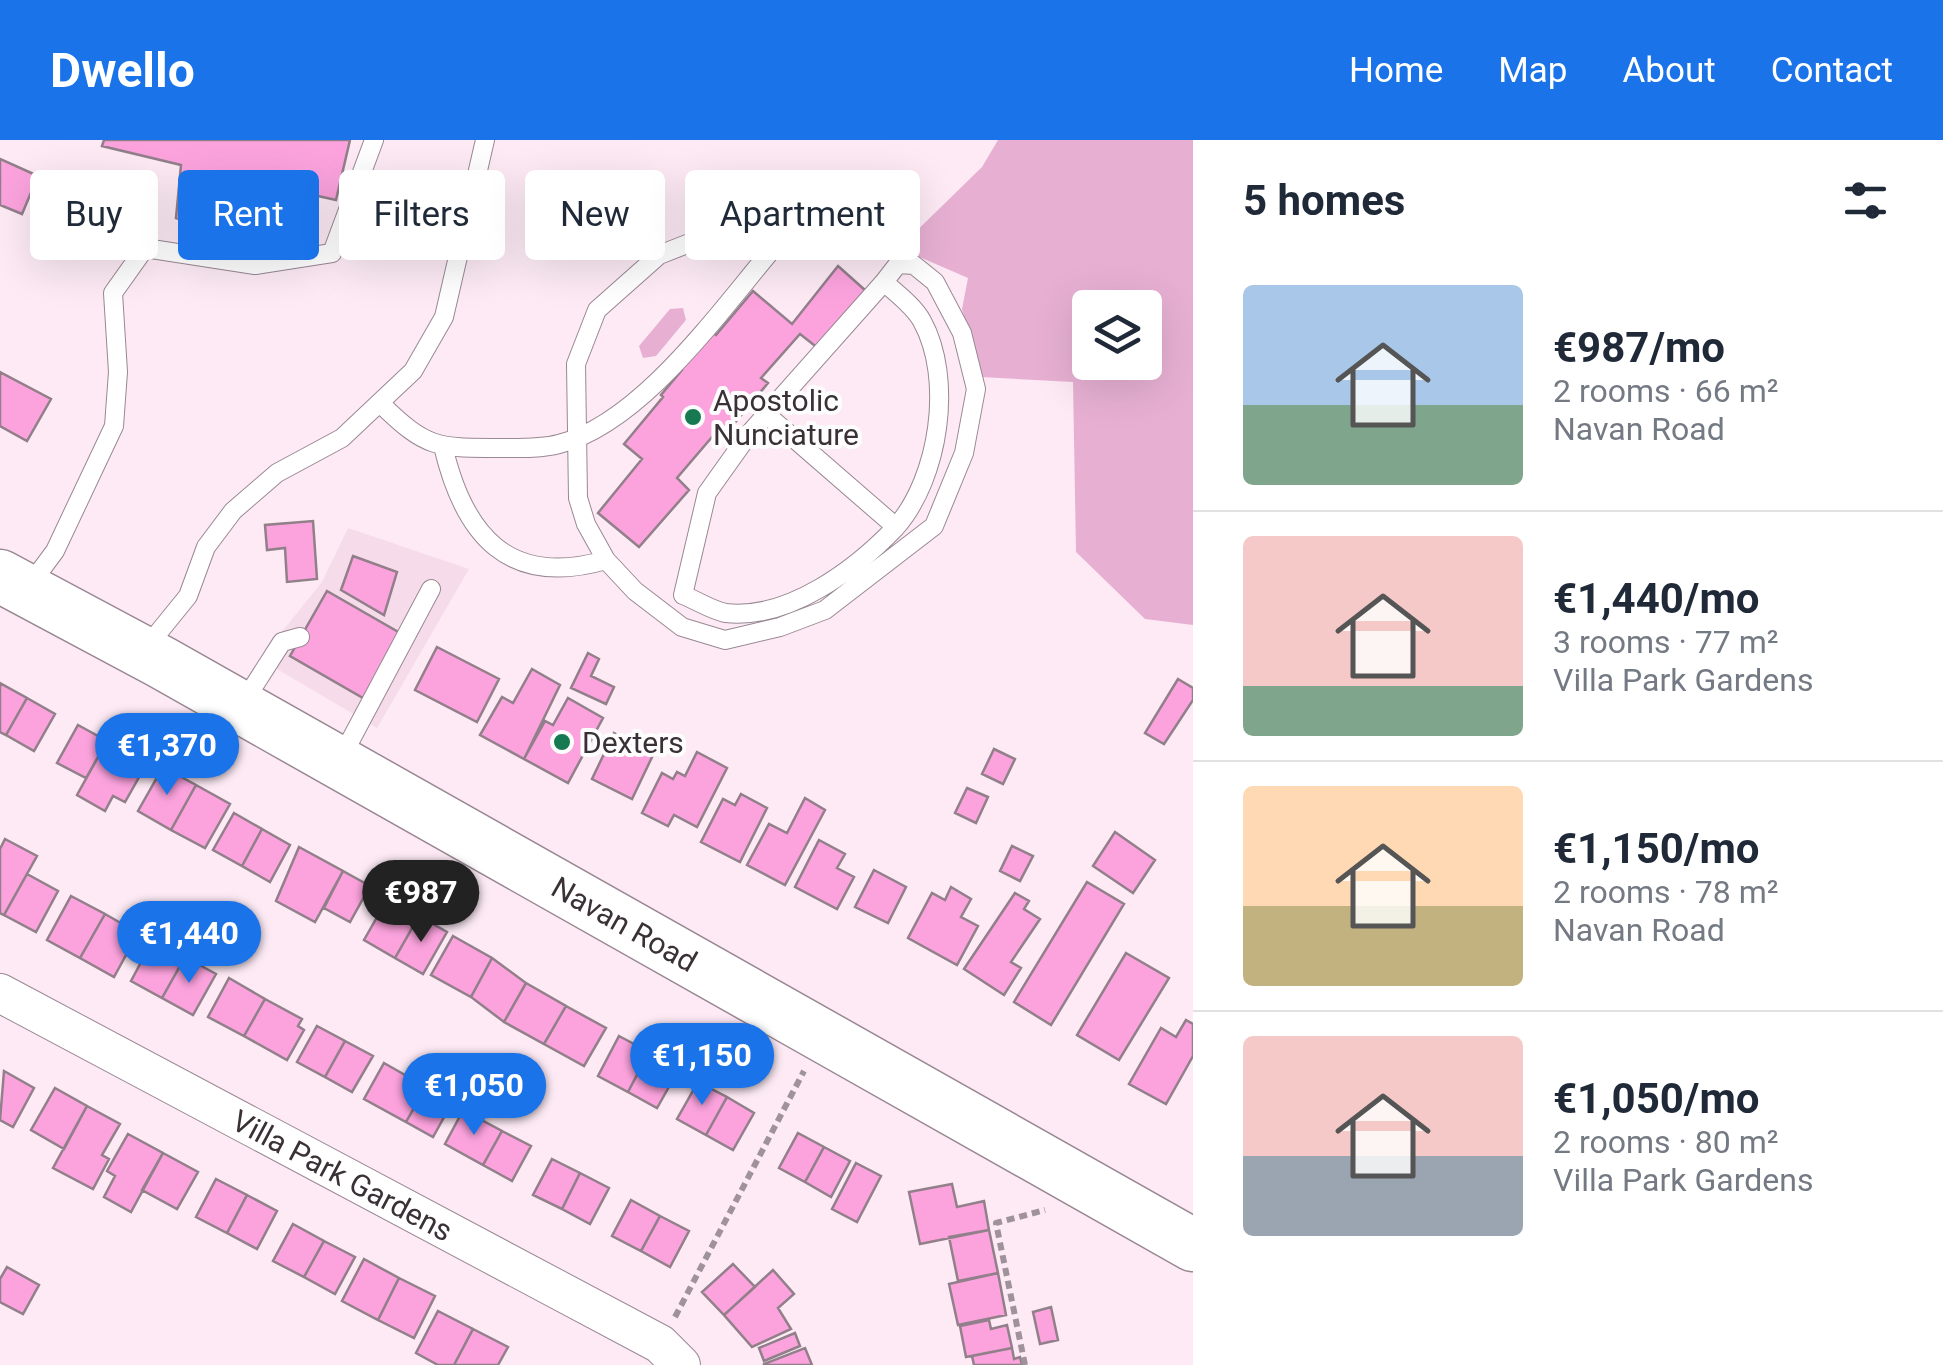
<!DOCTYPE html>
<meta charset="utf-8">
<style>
body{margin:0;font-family:Roboto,sans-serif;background:#f6f6f7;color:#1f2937;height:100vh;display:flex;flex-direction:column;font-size:38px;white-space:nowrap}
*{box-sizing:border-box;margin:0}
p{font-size:32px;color:#747a83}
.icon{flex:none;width:55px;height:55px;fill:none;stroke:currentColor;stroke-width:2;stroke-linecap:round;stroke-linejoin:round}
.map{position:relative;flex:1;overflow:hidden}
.panel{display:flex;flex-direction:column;background:#fff;width:750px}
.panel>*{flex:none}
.banner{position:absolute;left:30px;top:30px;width:950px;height:90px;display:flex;gap:20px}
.controls{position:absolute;left:1072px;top:150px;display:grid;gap:20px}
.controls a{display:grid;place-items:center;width:90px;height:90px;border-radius:10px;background:#fff;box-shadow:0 10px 40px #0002;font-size:50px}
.price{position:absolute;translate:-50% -85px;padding:0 22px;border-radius:35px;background:#1a73e8;color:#fff;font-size:32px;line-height:65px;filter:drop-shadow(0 2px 5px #0008)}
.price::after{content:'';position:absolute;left:50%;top:60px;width:30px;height:22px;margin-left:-15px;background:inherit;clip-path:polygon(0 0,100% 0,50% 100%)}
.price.current{background:#222;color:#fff}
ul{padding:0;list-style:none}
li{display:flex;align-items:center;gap:30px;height:250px;padding:0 50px}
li+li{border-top:2px solid #e0e1e3}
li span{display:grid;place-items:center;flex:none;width:280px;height:200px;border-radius:10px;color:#555}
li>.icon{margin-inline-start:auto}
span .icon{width:120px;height:120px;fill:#fffc;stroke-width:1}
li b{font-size:42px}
h2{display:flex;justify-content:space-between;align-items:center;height:120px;padding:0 50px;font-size:42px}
.chip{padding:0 35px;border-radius:10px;background:#fff;box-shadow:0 10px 40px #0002;font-size:35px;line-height:90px}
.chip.current{background:#1a73e8;color:#fff}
header{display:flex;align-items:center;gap:60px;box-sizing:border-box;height:140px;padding:0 50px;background:#1a73e8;color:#fff}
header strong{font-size:48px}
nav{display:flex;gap:55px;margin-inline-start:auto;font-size:35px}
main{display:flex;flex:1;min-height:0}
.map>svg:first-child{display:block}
</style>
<header>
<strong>Dwello</strong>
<nav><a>Home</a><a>Map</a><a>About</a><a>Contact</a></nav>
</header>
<main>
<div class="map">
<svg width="1193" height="1225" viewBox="0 0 1193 1225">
<rect width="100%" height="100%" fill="#fdeaf5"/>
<path fill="#f6dceb" d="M348,388l121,41 -92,159 -117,-69 62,-77z"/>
<path fill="#e7b0d3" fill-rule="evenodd" d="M998,0h195v485l-48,-6 -69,-67 -3,-170 -92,-5 -19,-68 6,-31 -69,-30 83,-81zM1090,168h55v54h-55z
M683,168l3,12 -30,36 -13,2 -4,-12 31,-37z"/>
<path fill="#fca3de" stroke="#917f8a" stroke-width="2.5" d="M104,0h246l-14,60 -77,-17 -19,48 -8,-1 -2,7h-6l-8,11 -27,-4 -2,-13 -6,-2 2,-9 -7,-2 5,-53 -79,-19z
M0,19l38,17 -16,38 -22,-9z
M838,126l28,25 -47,58 -19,-15 -39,44 7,5 -50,60 -6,-6 -35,41 12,12 -50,57 -41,-34 44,-54 -18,-15 39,-47 -2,-2 21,-25 -5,-4 36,-34 3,3 37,-44 39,33z
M0,232l51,27 -24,42 -27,-15z
M313,381l4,58 -30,3 -2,-34 -18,2 -2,-25z
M353,416l44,16 -13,43 -43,-25z
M327,451l73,42 -37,65 -73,-42z
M437,507l62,32 -22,43 -62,-32z
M588,513l11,6 -8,17 23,11 -8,17 -35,-16z
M532,529l28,16 -36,74 -44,-24 22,-38 11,6z
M1178,539l15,9v12l-29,44 -19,-11z
M0,543l27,15 -21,37 -6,-3z
M27,558l28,16 -21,37 -28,-16z
M568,558l35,20 -35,65 -44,-24 21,-38 8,4z
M78,585l29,16 -21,37 -29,-15z
M614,593l40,20 -22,46 -40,-20z
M107,601l40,22 -22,39 -12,-6 -8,15 -28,-16z
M994,609l21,10 -12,25 -21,-10z
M697,612l30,16 -30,59 -23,-12 -6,11 -26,-13 20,-40 11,6 4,-7 8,4z
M163,627l33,18 -25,45 -33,-19z
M196,645l34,19 -25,44 -34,-18z
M967,648l21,9 -12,26 -21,-10z
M741,654l26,14 -27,54 -39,-20 22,-43 12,6z
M805,658l20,12 -40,75 -38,-20 22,-41 18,9z
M234,673l28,16 -20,37 -29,-16z
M262,689l28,16 -20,37 -28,-16z
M1115,692l40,28 -22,33 -40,-27z
M5,699l32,17 -33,59 -4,-2v-64z
M819,700l26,14 -8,14 17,9 -17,32 -42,-22z
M1012,706l21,10 -13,25 -20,-10z
M299,707l44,24 -28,51 -39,-21z
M874,730l32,17 -18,36 -33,-16z
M343,731l27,15 -20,36 -26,-14z
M27,734l31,17 -22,41 -32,-17z
M1087,742l37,22 -73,121 -37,-23z
M951,747l20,12 -10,18 17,9 -21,39 -49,-27 24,-45 13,7z
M1015,753l14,8 -5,8 16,10 -29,43 10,6 -17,27 -40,-26z
M71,756l34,18 -25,44 -33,-18z
M388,758l31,18 -24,42 -31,-18z
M105,774l33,19 -24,44 -34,-19z
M419,776l28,16 -24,42 -28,-16z
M453,796l39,22 -21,39 -40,-22z
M153,800l32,17 -23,41 -31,-17z
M1126,813l43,25 -50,82 -42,-25z
M185,817l31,17 -23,41 -31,-17z
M492,818l34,25 -22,39 -33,-25z
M229,838l36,21 -21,37 -36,-19z
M526,843l40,23 -22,38 -40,-22z
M265,859l37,20 -4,7 6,4 -17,30 -43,-24z
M566,866l40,22 -22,38 -40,-22z
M1186,880l7,4v32l-27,48 -37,-20 32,-56 15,9z
M317,886l28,15 -20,36 -28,-15z
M619,896l30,16 -21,40 -30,-16z
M345,901l28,15 -21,36 -27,-15z
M649,912l30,17 -22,39 -29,-16z
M384,923l42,24 -20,35 -42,-23z
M4,931l30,17 -21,39 -13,-7z
M698,942l29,15 -21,38 -29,-16z
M426,947l27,14 -20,36 -27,-15z
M55,948l32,18 -23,43 -33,-19z
M727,957l27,16 -21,37 -27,-15z
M87,966l33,18 -18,31 7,4 -16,30 -40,-21z
M461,974l9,4 2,-3 30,16 -19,34 -38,-21z
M502,991l29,15 -19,35 -29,-16z
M798,993l26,14 -19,35 -26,-14z
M128,994l35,19 -32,59 -27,-15 11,-21 -8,-5z
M824,1007l26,14 -19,36 -26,-15z
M163,1013l35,19 -21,37 -35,-19z
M552,1019l28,14 -18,36 -29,-14z
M856,1023l25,13 -24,46 -25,-13z
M580,1033l29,15 -19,36 -28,-15z
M216,1039l31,16 -20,38 -31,-16z
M952,1044l5,23 27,-6 5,29 -69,14 -11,-52z
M247,1055l30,16 -20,38 -30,-16z
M631,1060l29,16 -19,35 -29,-15z
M660,1076l29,15 -19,36 -29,-16z
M293,1084l31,17 -20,36 -31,-16z
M989,1090l9,43 -40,8 -9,-44z
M324,1101l31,16 -20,37 -31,-17z
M364,1119l35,19 -21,42 -36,-19z
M733,1124l22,23 -31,28 -22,-23z
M7,1127l32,18 -16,29 -23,-12v-23z
M773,1130l21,24 -16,14 13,21 -39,18 -28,-32z
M998,1133l8,42 -48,10 -9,-41z
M399,1138l36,18 -21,42 -36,-18z
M1051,1167l7,33 -18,4 -7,-32z
M438,1171l35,18 -19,36h-16l-22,-12z
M989,1180l2,9 16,-4 5,23 -46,9 -6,-31z
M473,1189l35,18 -10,18h-44z
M795,1193l5,13 -36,15 -5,-13z
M805,1208l7,17h-48v-1z
M1012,1208l2,11 6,-2 2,8h-48l-2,-9z"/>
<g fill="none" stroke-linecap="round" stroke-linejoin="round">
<defs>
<path id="service" d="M782,98l-72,-3 -51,20 -62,55 -21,54 2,134 8,26 20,36 29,31 47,36 43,13 55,-13 45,-17 109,-84 30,-73 12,-64 -14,-56 -27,-51 -21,-17 -16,-1 -14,18
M382,265c44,43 55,43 116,43 19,0 42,1 61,-4 86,-22 166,-141 223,-206
M767,275l129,112c-40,42 -107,93 -170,86 -13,-2 -30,-13 -43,-18l24,-102 42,-59 135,-152c12,11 30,24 38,39 32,58 17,157 -26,206
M443,306c21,90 66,142 163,114
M29,446l26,-35 59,-125 4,-54 -5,-79 32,-45 110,17 77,-12 42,-113
M145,509l43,-53 18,-49 27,-36 44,-38 65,-35 71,-67 31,-54 41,-177
M243,563l39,-61 18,-5
M341,618l90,-169"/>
<g id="minor">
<path id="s1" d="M0,853l660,351 21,21"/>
</g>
<g id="secondary">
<path id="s2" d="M0,436l161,86 1032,583"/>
</g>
</defs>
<use href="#service" stroke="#998893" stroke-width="20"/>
<use href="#minor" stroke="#998893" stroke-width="40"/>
<use href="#secondary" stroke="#998893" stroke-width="55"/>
<path stroke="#a0929a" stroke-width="6" stroke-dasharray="8 5" stroke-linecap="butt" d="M675,1177l129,-246
M1025,1225l-29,-142 49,-13"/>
<use href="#service" stroke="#fff" stroke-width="18"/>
<use href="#minor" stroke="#fff" stroke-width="38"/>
<use href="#secondary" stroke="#fff" stroke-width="52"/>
</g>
<g fill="#167951" stroke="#fdfdfd" stroke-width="4">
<circle cx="693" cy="277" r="10"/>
<circle cx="562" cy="602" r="10"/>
</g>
<g text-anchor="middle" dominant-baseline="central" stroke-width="8" stroke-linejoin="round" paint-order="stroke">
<g font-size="30" fill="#393136" stroke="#fdfdfd" text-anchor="start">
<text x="713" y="260">Apostolic<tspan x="713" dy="34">Nunciature</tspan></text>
<text x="582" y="602">Dexters</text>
</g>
<g font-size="30" fill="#393136" stroke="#fdfdfd">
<text stroke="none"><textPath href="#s2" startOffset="715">Navan Road</textPath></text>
<text stroke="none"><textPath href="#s1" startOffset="388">Villa Park Gardens</textPath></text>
</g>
</g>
</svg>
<div class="controls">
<a><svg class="icon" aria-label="layers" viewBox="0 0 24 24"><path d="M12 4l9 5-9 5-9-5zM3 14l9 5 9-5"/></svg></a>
</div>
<b class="price" style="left:167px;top:658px">€1,370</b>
<b class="price current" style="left:421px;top:805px">€987</b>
<b class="price" style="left:189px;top:846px">€1,440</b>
<b class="price" style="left:702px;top:968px">€1,150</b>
<b class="price" style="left:474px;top:998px">€1,050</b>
<div class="banner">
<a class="chip">Buy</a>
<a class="chip current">Rent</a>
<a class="chip">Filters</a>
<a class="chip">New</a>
<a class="chip">Apartment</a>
</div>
</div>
<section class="panel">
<h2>5 homes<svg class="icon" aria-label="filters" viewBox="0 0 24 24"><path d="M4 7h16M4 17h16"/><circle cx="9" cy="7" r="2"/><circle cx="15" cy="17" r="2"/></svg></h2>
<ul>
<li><span style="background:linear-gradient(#a9c7e8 60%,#7fa58c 0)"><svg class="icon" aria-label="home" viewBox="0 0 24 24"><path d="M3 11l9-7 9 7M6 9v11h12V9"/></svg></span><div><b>€987/mo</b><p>2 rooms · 66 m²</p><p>Navan Road</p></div></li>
<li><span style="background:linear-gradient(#f6c9c9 75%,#7fa58c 0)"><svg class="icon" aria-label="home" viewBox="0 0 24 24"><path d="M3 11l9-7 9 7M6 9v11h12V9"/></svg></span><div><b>€1,440/mo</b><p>3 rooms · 77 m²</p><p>Villa Park Gardens</p></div></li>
<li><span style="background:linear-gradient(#ffd9b3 60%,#c2b280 0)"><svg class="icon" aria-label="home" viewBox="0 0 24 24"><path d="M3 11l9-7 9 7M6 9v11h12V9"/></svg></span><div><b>€1,150/mo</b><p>2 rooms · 78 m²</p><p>Navan Road</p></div></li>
<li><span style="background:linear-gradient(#f6c9c9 60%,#9aa5b1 0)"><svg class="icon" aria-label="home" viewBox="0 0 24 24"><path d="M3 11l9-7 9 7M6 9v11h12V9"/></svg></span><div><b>€1,050/mo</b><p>2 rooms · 80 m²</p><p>Villa Park Gardens</p></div></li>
</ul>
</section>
</main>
